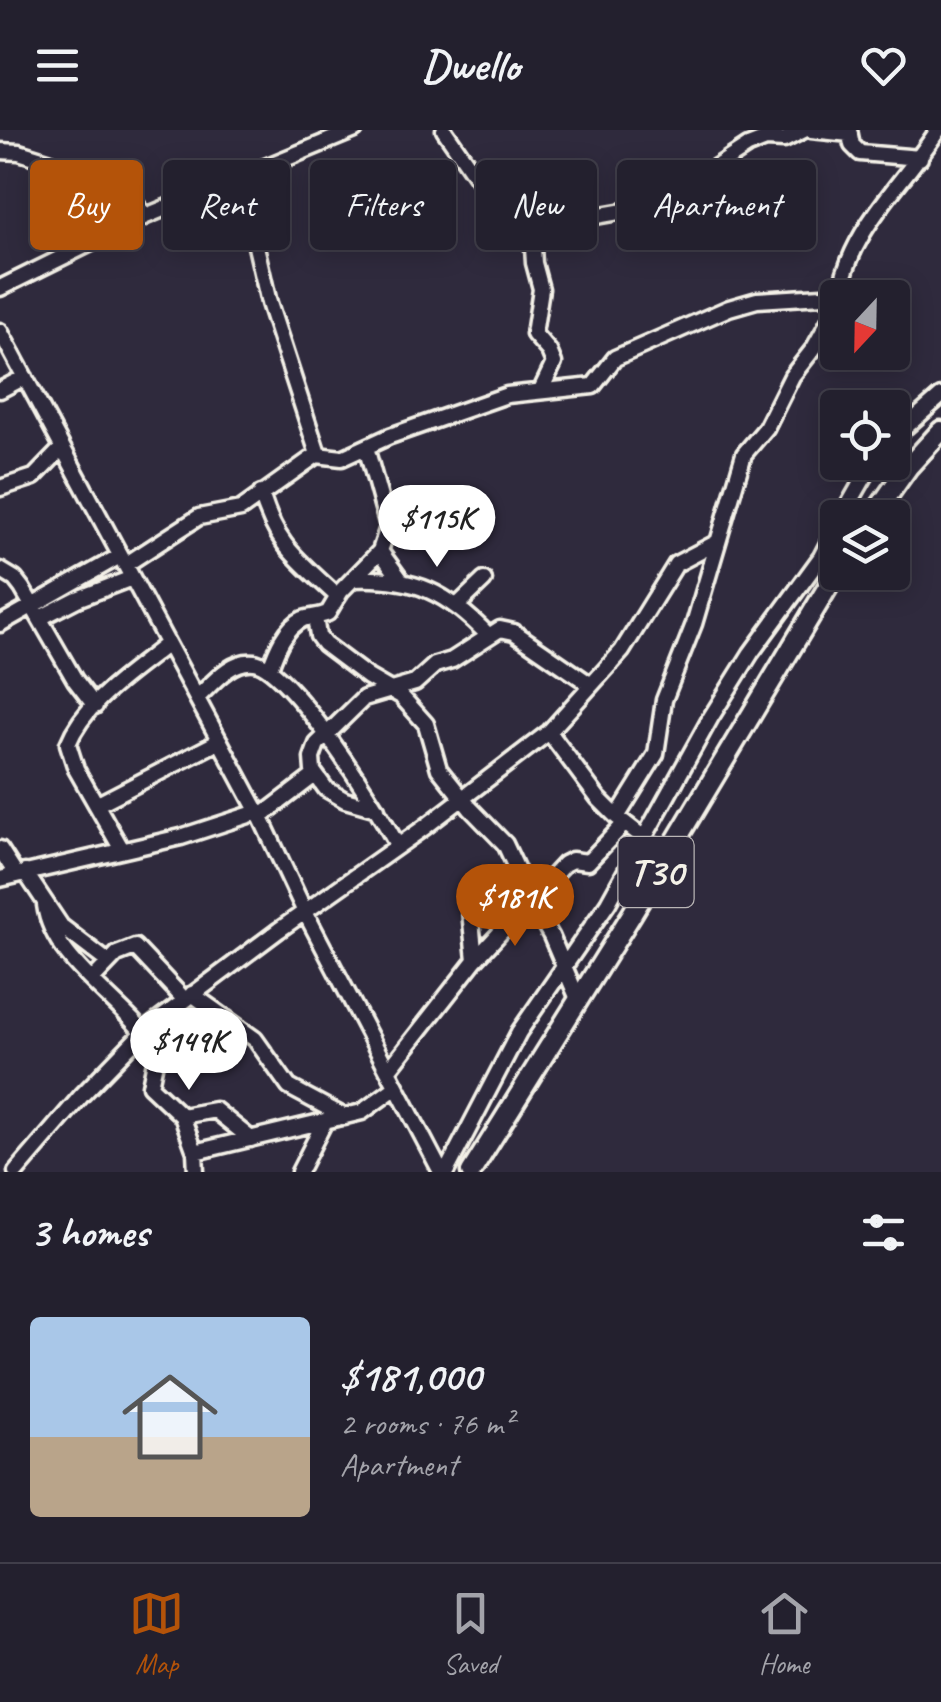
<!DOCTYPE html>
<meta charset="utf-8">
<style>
body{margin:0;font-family:Caveat,sans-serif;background:#2b2836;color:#f1f3f6;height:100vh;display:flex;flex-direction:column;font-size:38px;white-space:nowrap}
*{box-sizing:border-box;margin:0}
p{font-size:32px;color:#a3a3aa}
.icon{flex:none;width:55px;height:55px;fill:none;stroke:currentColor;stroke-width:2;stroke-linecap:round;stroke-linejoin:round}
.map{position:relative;height:1042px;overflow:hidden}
.side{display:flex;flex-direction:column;background:#23202e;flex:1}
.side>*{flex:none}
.guide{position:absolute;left:30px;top:30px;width:882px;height:90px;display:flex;gap:20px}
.needle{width:65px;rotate:202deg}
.fabs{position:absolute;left:820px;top:150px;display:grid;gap:20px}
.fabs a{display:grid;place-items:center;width:90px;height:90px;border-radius:10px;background:#23202e;box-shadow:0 5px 25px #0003,0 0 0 2px #403e4a;font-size:50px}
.price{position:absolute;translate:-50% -85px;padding:0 22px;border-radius:35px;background:#fff;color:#222;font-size:32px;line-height:65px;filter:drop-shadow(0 2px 5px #0008)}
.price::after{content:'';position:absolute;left:50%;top:60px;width:30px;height:22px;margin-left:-15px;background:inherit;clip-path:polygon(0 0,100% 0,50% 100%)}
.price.on{background:#b45309;color:#fff}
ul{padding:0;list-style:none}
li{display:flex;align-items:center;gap:30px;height:250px;padding:0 30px}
li span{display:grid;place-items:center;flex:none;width:280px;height:200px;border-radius:10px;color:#555}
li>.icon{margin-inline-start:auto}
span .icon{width:120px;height:120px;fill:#fffc;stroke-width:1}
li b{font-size:42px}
h2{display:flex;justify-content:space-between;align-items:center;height:120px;padding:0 30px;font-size:42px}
.pill{padding:0 35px;border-radius:10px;background:#23202e;box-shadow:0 5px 25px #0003,0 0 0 2px #403e4a;font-size:35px;line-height:90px}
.pill.on{background:#b45309;color:#fff}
header{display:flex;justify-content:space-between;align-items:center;height:130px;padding:0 30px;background:#23202e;font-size:45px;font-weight:700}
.menu{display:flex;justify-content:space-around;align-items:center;height:140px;border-top:2px solid #403e4a;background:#23202e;font-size:28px;color:#a3a3aa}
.menu a{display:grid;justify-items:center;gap:5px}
.menu .on{color:#b45309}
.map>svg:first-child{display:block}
</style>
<header><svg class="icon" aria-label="menu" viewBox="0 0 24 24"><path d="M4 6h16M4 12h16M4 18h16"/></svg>Dwello<svg class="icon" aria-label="heart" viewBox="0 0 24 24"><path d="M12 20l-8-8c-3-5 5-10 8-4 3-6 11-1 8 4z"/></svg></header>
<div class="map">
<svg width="941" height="1042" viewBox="0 0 941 1042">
<rect width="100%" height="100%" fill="#2f2a3d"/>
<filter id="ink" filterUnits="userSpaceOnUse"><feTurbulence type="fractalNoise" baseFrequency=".01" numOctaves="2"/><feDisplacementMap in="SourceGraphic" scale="20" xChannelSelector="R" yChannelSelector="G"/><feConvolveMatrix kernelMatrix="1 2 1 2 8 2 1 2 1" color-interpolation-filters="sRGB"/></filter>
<g filter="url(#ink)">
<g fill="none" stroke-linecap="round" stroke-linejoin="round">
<defs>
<path id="minor" d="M444,0l38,55 49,32 3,46 7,26 -7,45 15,17 5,12 -13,27
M811,0l39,4
M849,0l3,15 8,8 60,5
M0,21l19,1 29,9 41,28 42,10 15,17
M531,87l48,2 68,-12 49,-27 52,-34 18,-7 18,1 20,-10
M0,158l146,-72 209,-86
M839,168c10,-69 63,-112 99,-168
M0,201l261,487 44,94 136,260
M0,260l25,-13
M892,309l49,-43
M317,325l25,3 48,-22 117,-41 86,-9 22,-28 114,-50 28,-8 82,-5
M0,358l34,-11 28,-29
M261,363c16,55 37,66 77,104
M841,388l32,-56
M380,421l21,29
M125,435l74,-48 42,-8 77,-55 -49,-151 -14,-61 -20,-63
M0,440l15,9 7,9 53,92 20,26
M354,449c61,-2 93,13 135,57
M458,475l26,-25
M315,487l3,19 6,8 44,33 33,19 25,28 13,45 31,39 35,36 27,58 19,34 27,63
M40,488l37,-19 55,-21
M0,494l120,-68
M270,538c6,-17 15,-41 33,-49 8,-3 16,-2 25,-6l13,-22 39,-40 8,-24 -22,-80
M197,568c15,-14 34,-39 57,-36 36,5 125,148 143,183
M549,602l49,66 19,19 49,38
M98,674l122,-63
M377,679l-32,-9 -19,-11 -13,-18 -1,-13 5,-14 47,-46 51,-15 20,-18 17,-5 48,-31 14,3 77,53
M260,687l55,-42
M617,687l39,-63 8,-54 30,-76 50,-170 22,-26 26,-52 22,-28 24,-43
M121,718l-45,-79 -8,-25c17,-43 65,-72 99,-100
M0,719l16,25
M25,742l36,54 47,36
M0,749l181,-42 77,-25
M45,775c7,56 77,95 108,140l3,12 -6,29 32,30 13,36 1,20
M475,830l-5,-49 48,-39
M93,849l24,-25 18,-7 49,52
M192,864l63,45 34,48 56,30
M388,941l87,-111 89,-96 8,-4 16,2 37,-39
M182,986l33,-6 36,29
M195,1022l167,-40 33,-24
M16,1042l66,-77 62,-64 135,-101 146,-103 124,-95 73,-81 54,-87 40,-21
M299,1042l25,-49
M446,1042l73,-140 89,-129 103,-186 40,-64 70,-96 17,-33"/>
<path id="major" d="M872,388l36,-51 33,-36
M471,1042l161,-258 206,-344"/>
</defs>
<use href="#minor" stroke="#f4f1e8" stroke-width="21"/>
<use href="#major" stroke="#f4f1e8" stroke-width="25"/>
<use href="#minor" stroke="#2f2a3d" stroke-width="14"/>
<use href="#major" stroke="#2f2a3d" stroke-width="18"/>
</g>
</g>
<g text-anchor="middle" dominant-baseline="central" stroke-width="8" stroke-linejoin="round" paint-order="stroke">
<rect fill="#2f2a3d" stroke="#b9b5b5" stroke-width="2.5" x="618.5" y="707" width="75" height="70" rx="8"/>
<g font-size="40" font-weight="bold" fill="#f4f1e8">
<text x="656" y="742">T30</text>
</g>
</g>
</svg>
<div class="fabs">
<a><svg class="needle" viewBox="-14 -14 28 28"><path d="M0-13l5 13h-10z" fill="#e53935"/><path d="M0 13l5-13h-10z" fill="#a3a3aa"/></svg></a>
<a><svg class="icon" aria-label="locate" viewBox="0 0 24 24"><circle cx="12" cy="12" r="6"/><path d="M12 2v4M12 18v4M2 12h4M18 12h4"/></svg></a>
<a><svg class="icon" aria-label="layers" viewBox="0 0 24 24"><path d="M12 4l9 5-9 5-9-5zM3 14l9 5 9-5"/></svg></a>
</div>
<b class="price" style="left:437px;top:440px">$115K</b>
<b class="price on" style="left:515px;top:819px">$181K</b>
<b class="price" style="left:189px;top:963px">$149K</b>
<div class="guide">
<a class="pill on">Buy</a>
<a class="pill">Rent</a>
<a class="pill">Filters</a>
<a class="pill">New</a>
<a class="pill">Apartment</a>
</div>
</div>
<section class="side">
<h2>3 homes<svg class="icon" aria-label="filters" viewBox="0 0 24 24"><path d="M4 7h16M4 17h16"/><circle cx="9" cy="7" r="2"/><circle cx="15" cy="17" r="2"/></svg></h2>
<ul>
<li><span style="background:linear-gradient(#a9c7e8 60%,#b9a48a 0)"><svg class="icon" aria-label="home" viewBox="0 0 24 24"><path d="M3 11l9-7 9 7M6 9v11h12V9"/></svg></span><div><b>$181,000</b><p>2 rooms · 76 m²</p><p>Apartment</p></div></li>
</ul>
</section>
<nav class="menu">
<a class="on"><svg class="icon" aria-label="map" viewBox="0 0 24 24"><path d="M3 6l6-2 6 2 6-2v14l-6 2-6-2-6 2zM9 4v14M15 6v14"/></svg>Map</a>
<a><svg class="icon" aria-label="saved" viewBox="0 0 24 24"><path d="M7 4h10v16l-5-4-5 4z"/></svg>Saved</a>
<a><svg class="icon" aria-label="home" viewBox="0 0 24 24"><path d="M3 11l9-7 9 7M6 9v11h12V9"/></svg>Home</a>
</nav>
